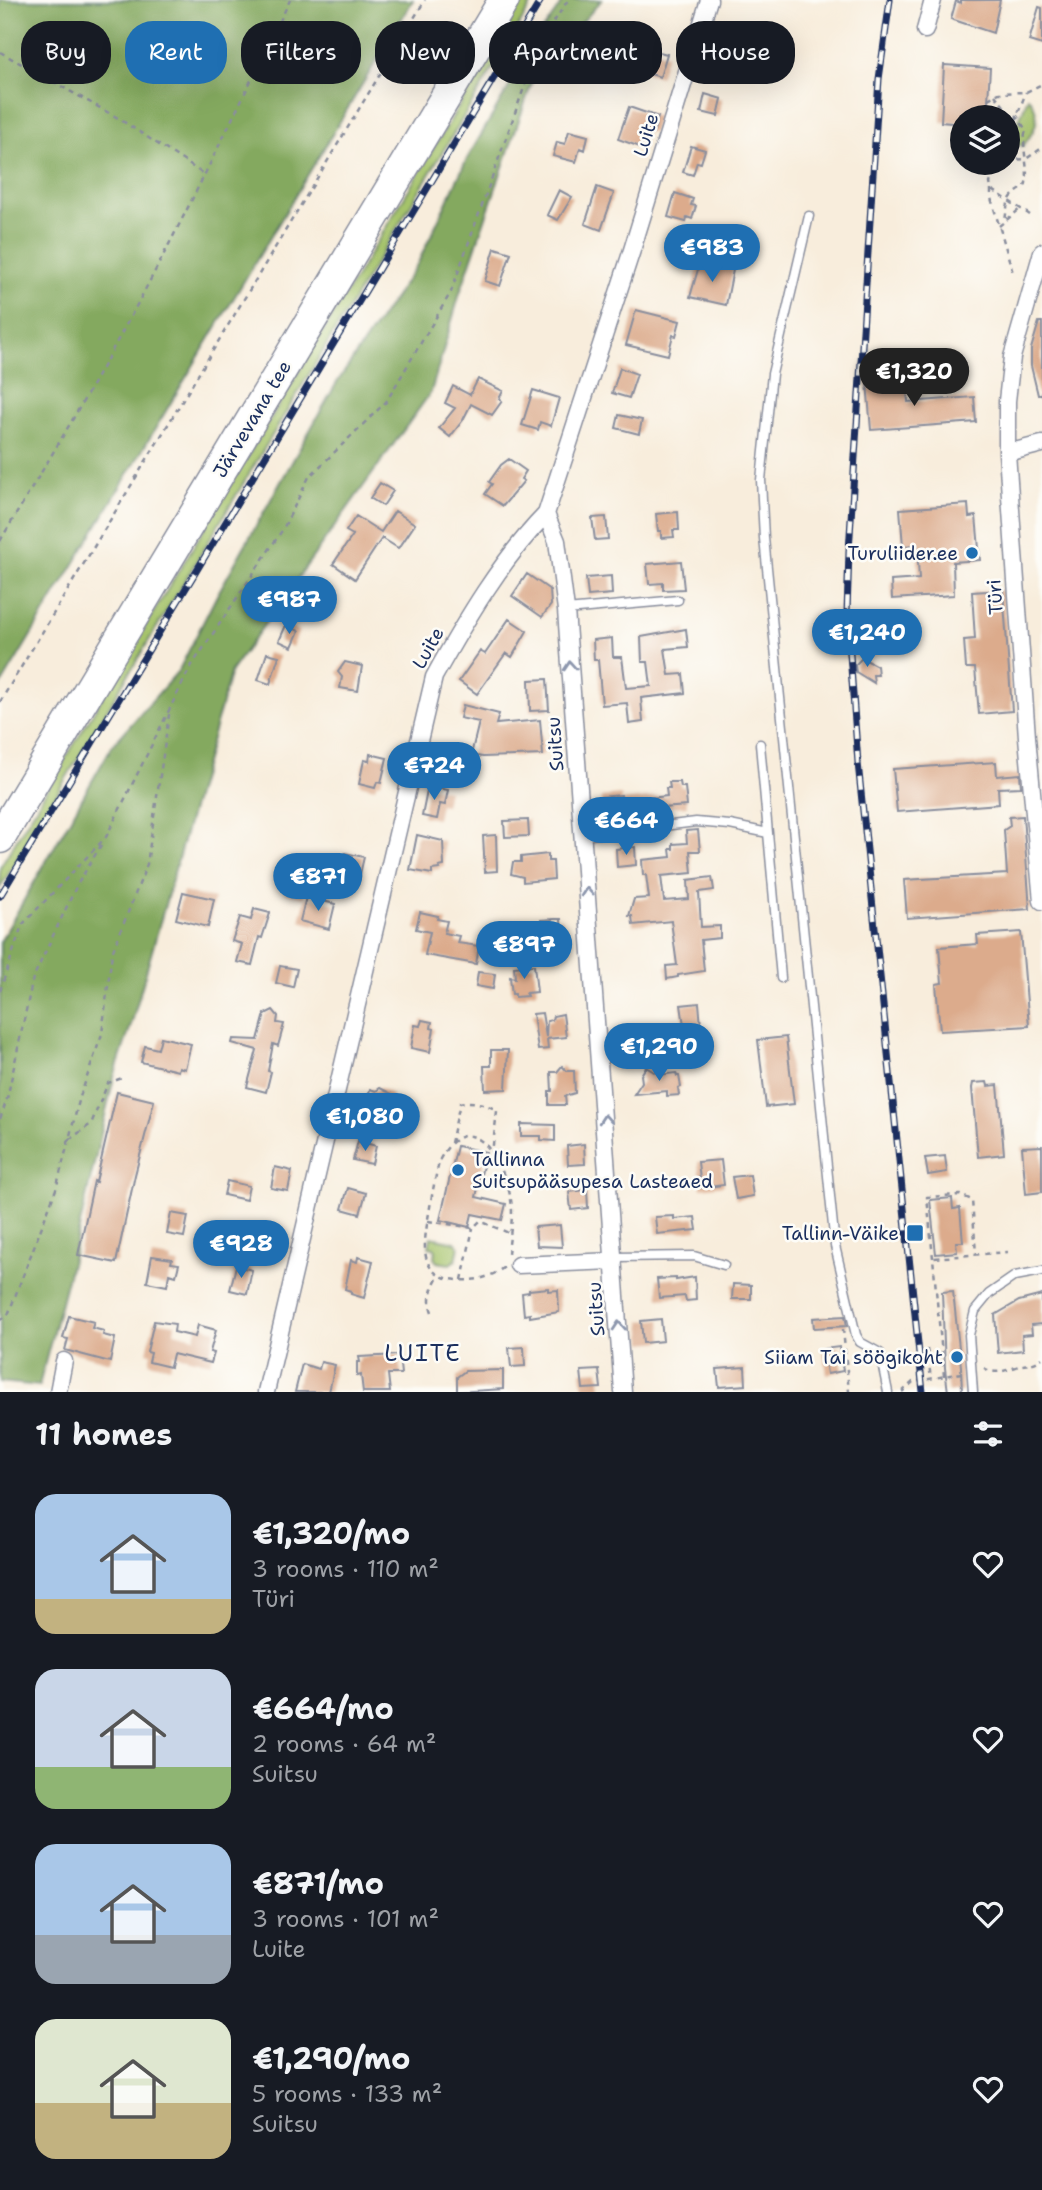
<!DOCTYPE html>
<meta charset="utf-8">
<style>
body{margin:0;font-family:"Shantell Sans",sans-serif;background:#242831;color:#f1f3f6;height:100vh;display:flex;flex-direction:column;font-size:26px;white-space:nowrap}
*{box-sizing:border-box;margin:0}
p{font-size:23px;color:#9ea1a6}
.icon{flex:none;width:38px;height:38px;fill:none;stroke:currentColor;stroke-width:2;stroke-linecap:round;stroke-linejoin:round}
.map{position:relative;height:1392px;overflow:hidden}
.side{display:flex;flex-direction:column;background:#171b24;flex:1}
.side>*{flex:none}
.banner{position:absolute;left:21px;top:21px;width:1001px;height:63px;display:flex;gap:14px}
.fabs{position:absolute;left:950px;top:105px;display:grid;gap:14px}
.fabs a{display:grid;place-items:center;width:70px;height:70px;border-radius:50%;background:#171b24;box-shadow:0 7px 28px #0002;font-size:35px}
.price{position:absolute;translate:-50% -60px;padding:0 16px;border-radius:24px;background:#1f6fb2;color:#fff;font-size:23px;line-height:46px;filter:drop-shadow(0 2px 4px #0008)}
.price::after{content:'';position:absolute;left:50%;top:42px;width:21px;height:16px;margin-left:-10px;background:inherit;clip-path:polygon(0 0,100% 0,50% 100%)}
.price.current{background:#222;color:#fff}
ul{padding:0;list-style:none}
li{display:flex;align-items:center;gap:21px;height:175px;padding:0 35px}
li span{display:grid;place-items:center;flex:none;width:196px;height:140px;border-radius:21px;color:#555}
li>.icon{margin-inline-start:auto}
span .icon{width:84px;height:84px;fill:#fffc;stroke-width:1}
li b{font-size:30px}
h2{display:flex;justify-content:space-between;align-items:center;height:84px;padding:0 35px;font-size:30px}
.chip{padding:0 24px;border-radius:28px;background:#171b24;box-shadow:0 7px 28px #0002;font-size:24px;line-height:63px}
.chip.current{background:#1f6fb2;color:#fff}
.map>svg:first-child{display:block}
</style>
<div class="map">
<svg width="1042" height="1392" viewBox="0 0 1042 1392">
<rect width="100%" height="100%" fill="#fdfcf7"/>
<filter id="ink" filterUnits="userSpaceOnUse"><feTurbulence type="fractalNoise" baseFrequency=".0143" numOctaves="2"/><feDisplacementMap in="SourceGraphic" scale="14" xChannelSelector="R" yChannelSelector="G"/><feConvolveMatrix kernelMatrix="1 2 1 2 8 2 1 2 1" color-interpolation-filters="sRGB"/></filter>
<filter id="wash" filterUnits="userSpaceOnUse"><feTurbulence type="fractalNoise" baseFrequency=".00686" numOctaves="4" result="noise"/><feDisplacementMap in="SourceGraphic" scale="28" xChannelSelector="R" yChannelSelector="G"/><feGaussianBlur stdDeviation="1.57" result="paint"/><feColorMatrix in="noise" values="0 0 0 0 0 0 0 0 0 0 0 0 0 0 0 0 0 1.4 0 .05"/><feComposite in="paint" operator="in"/></filter>
<g filter="url(#wash)">
<rect width="100%" height="100%" fill="#f8eddc"/>
<path fill="#a5c36a" stroke="#607964" stroke-width="2" d="M523,0h11l-534,888v-21z
M1028,97c14,18 10,30 -5,49l-13,-3z
M431,1237l24,5 4,5 -3,13 -6,4 -13,-2 -3,-4 2,-7 -2,-3 -5,-1z"/>
<path fill="#84a95e" stroke="#506c5e" stroke-width="2" d="M0,0h413l-413,687z
M564,0h38l-68,76 -74,217 -29,99 -200,279 -99,351 -18,55 -43,187 -32,122 -39,-4v-440l112,-196 67,-76 38,-75 119,-211 82,-121 49,-104 73,-125z"/>
<g id="blocks">
<path fill="#dcab8c" d="M961,0h39l-7,33 -42,-14 5,-18 5,2z
M1039,7l3,1v37l-13,-4z
M725,37l29,9 -7,20 -25,-7 1,-4 -3,-1z
M648,49l19,5 -7,23 -19,-6z
M944,65l46,3 -3,49h-25v7l-21,-2z
M705,94l17,5 -4,17 -17,-4z
M629,107l29,10 -5,16 -7,-2 -6,16 -22,-8z
M569,131l19,5 -3,14 -5,-2 -4,14 -23,-6 4,-14 8,2z
M691,146l14,4 -4,13 -4,-1 -4,13 -10,-3z
M597,187l17,6 -13,37 -16,-6z
M559,190l13,7 -14,23 -11,-5z
M675,193l18,6 -2,6 5,1 -4,13 -5,-2 -1,5 -18,-5z
M495,248l16,5 -11,33 -15,-5z
M707,264l26,6 -7,35 -36,-8 9,-31 7,2z
M636,310l44,11 -4,15 -3,-1 -5,20 -42,-10z
M1039,322h3v73h-4l-7,-29v-17z
M620,368l17,6 -8,24 -17,-5z
M478,379l25,12 -4,8 3,2 -10,14 -21,-11 -8,16 -13,17 -11,-9 16,-20 -10,-5 8,-17 17,9z
M906,379l2,23 66,-5 2,25 -105,8 -4,-48z
M533,390l26,8 -8,28 -11,-4 -2,8 -16,-5z
M619,415l23,5 -3,14 -23,-6z
M509,459l17,12 -5,8 3,2 -21,25 -18,-12 7,-10 -3,-2 12,-17z
M380,483l13,8 -10,15 -13,-8z
M968,504l1,13 7,-1 4,44 -27,2 1,33 -62,4 -1,-18 28,-2 -2,-34 -14,1 -3,-37z
M395,511l20,13 -14,21 -3,3 -16,-10 -27,41 -22,-15 20,-29 -7,-4 10,-15 25,16z
M678,512l1,18h-6l1,7 -13,1v-7h-3l-2,-17z
M606,517l2,22 -13,1 -3,-22z
M681,561l3,28 -21,1v-7l-14,1 -2,-20z
M527,574l23,16 1,15 -9,12 -30,-21z
M611,576l1,18 -24,2 -2,-18z
M1003,590l9,121 -33,3 -4,-46h-9l-2,-28 11,-1 -3,-47z
M509,619l18,12 -15,26 -6,-4 -29,41 -18,-13 21,-30 5,3z
M286,625l13,6 -7,16 -13,-6z
M686,629l2,18 -23,2 4,26 14,-1 2,19 -44,5 2,24 -14,2 -2,-21 -25,2 -4,-45h-4l-1,-20 19,-2 1,19h9l4,31 25,-2 -3,-24h-6l-1,-25z
M267,653l12,3 -9,28 -12,-4z
M862,658l15,8 1,9h-5l1,8 -18,-11 -1,-7z
M345,662l17,4 -4,25 -18,-3 2,-11 -4,-5z
M547,679l2,31 -19,1 -1,-31z
M463,705l36,9 -3,10 44,-4 3,35 -60,2 -12,-2 8,-33 -19,-4z
M370,754l17,4 -6,25 -4,-1 -2,6 -16,-4 5,-24 5,1z
M996,762l1,14 23,-2 1,13 -23,1 1,16 -102,8 -4,-43z
M669,782h11l1,5h4l2,19 -25,2v2l-22,4 -1,-2h-24l1,3h-14l-1,-18 20,-2 1,6 45,-5 -1,-8h4z
M428,786l20,4 -3,15 -5,-1 -3,15 -15,-3z
M1023,816l7,93 -123,9 -3,-38 103,-6 -3,-44 6,-4 -1,-9z
M528,820l1,16 -24,1 -1,-16z
M698,830l2,21h-10l2,22 -31,3 3,25 25,-2 -1,-19 24,-3 2,13 -15,2 2,35 19,-1v12l-19,2 3,31 -26,4v2l-11,2 -1,-13 11,-1 -6,-44 -38,4 -1,-9h-3l5,-17 15,-1 -3,-23h-3l-1,-15 29,-3 -1,-8h3v-5l14,-1 -1,-12z
M417,835l26,6 1,25 -5,1 1,2 -8,1v4l-22,-4z
M496,835l1,36 -12,1 -2,-36z
M635,847l1,18 -19,2 -1,-18z
M345,853l19,4 -6,26 -19,-4 2,-8 -3,-1z
M548,854v7h5l1,18 -31,3v-5l-12,-3 2,-12h8v-5z
M285,876l23,6 -4,16 -19,-5 1,-5 -4,-1z
M183,892l31,7 -6,28 -32,-8z
M306,897l29,7 -6,25 -29,-8z
M254,909l16,4 -8,25 -3,-1 -7,28 -15,-3 5,-18 -10,-3 8,-24 11,3z
M420,912l18,4 -1,3 10,2 -3,12 15,3 -2,7 22,3 -3,18 -51,-9 5,-23 -14,-3z
M555,919h6l1,18 -12,1 1,11 -13,1 -2,-25h5v-5z
M1021,932l8,94 -89,5 -4,-47 6,-1 -3,-36 39,-3 -1,-9z
M534,965l3,27 -11,1 1,3 -12,1v-3h-3l-2,-17 5,1 -1,-11z
M280,966l17,3 -4,18 -17,-4z
M478,972l17,2 -2,15 -17,-3z
M699,1003l2,23h-2l1,8 -6,1 1,8 -41,2 -1,-16 31,-4 -3,-20z
M273,1010l5,6 -1,7 7,1 -6,22 -5,-2 -5,27 3,1 -5,20 -19,-5 10,-37 -25,-7 1,-4 25,1 7,-26z
M542,1013l4,24 1,-16 5,-1 1,-4 10,-2 3,23 -19,2 1,10 -10,1 -5,-36z
M422,1020l10,2 -1,6 3,1 -4,23 -19,-4 4,-23 5,1z
M161,1037l30,7 -6,25 -6,-2 -1,4 -37,-9 4,-16 13,3z
M786,1037l8,67 -28,3 -8,-67z
M491,1050h17l-2,39 -21,1 -1,-24h7z
M562,1066l5,5h7l1,22 -10,3 1,9h-17v-14h3l-1,-19h6z
M646,1067l8,5 5,-1v4l17,-2 1,3h2l2,11 -3,1 1,7 -12,1v-5l-33,3 8,-12 -1,-7z
M987,1082l1,4 10,-1 6,69 -26,3 -6,-69 1,-5z
M380,1088l12,6 -7,32 -12,-3 2,-10 -10,-2 5,-22 6,2z
M117,1092l37,9 -19,74 -19,88 -38,-8 16,-74 2,1z
M521,1124l34,1v16l-14,-1v-4h-20z
M358,1141l18,5 -4,18 -19,-4z
M584,1144l1,20 -17,1 -1,-19z
M457,1146l29,6 -10,45 30,7 -4,16 -30,-6 -3,13 -29,-7z
M1042,1146v46l-16,2 -4,-47z
M945,1156l2,16 -19,3 -3,-17z
M721,1160l3,25 -23,3 -3,-26z
M275,1167l17,4 -4,20 -17,-3z
M750,1175l3,21 -17,3 -4,-22z
M227,1181l22,5 -3,14 -22,-5z
M348,1188l18,5 -6,21 -18,-5z
M587,1190l1,18 -17,2 -2,-18z
M952,1198l1,11 7,-1 3,34h-7l1,10 -21,2 -6,-54z
M171,1213l17,3 -4,21 -17,-3z
M674,1216v3l21,-2 2,13 -40,4 -2,-17z
M560,1225l2,22 -25,-1 -2,-19z
M152,1256l20,3 -1,4 8,1 -3,12 -7,-2 -2,12 -20,-4z
M358,1257l15,4 -9,37 -13,-4v-3l-6,-2 6,-29 6,2z
M236,1266l16,4 -5,24 -17,-4z
M695,1277l1,23 -10,1 -1,-5 -26,2 -2,-19 19,-1v2z
M733,1284l18,1v14h-19z
M548,1288v3l10,-1 1,22 -29,5v-3l-6,1 -2,-22 7,-1v-2z
M953,1291l8,76 1,25h-14l-3,-24 -3,-76z
M1042,1295v29l-11,1 1,9 -10,1 1,15 -25,3 -3,-38 24,-14z
M69,1316l25,6 -2,6 12,3 -1,4 12,3 -5,24 -45,-12 3,-11 -5,-1z
M845,1316l2,10 -33,2 -1,-10z
M661,1319l2,22 -20,2 -2,-22z
M154,1321l21,3 -1,8 21,5 3,-12 18,5 -6,22 4,1 -3,10 -38,-9 -3,13 -21,-5 2,-9 -4,-1z
M524,1347l1,19 -14,1 -2,-19z
M839,1347l4,24 -16,3 -4,-25z
M399,1355l2,19h-13l2,18h-27l-2,-17 -4,1v-14h3l-1,-5z
M321,1362l14,3 -6,27h-34l7,-28 17,5z
M745,1367l1,18 -27,2 -2,-18z
M503,1370v19l-46,3v-15l8,-6z
M599,1370l2,18 -18,1 -2,-18z"/>
</g>
</g>
<g filter="url(#ink)">
<use href="#blocks" fill-opacity="0" stroke="#8a8e9d" stroke-width="2"/>
<g fill="none" stroke-linecap="round" stroke-linejoin="round">
<defs>
<path id="lane" d="M809,216l-37,158 -11,106 3,58 71,708 21,89 4,7 20,11 8,39
M566,610l112,-10
M760,744l8,89
M582,836l114,-14 34,3 38,8 13,145
M614,1257l80,-1 30,9
M973,1392l-4,-57 6,-24 14,-17 26,-18 27,-5"/>
<path id="street" d="M925,30l8,-30
M1042,252l-30,105 -5,44v52l20,284 15,164
M1007,453l35,-9
M546,514l11,27 9,69 57,782
M518,1265l96,-4
M58,1392l6,-31
M266,1392l168,-715c31,-56 67,-117 112,-163l86,-264 77,-250"/>
<path id="highway" d="M0,838l504,-838"/>
</defs>
<use href="#lane" stroke="#8a8e9d" stroke-width="11"/>
<use href="#street" stroke="#8a8e9d" stroke-width="19"/>
<use href="#highway" stroke="#8a8e9d" stroke-width="33"/>
<path stroke="#8a8e9d" stroke-width="2.5" stroke-dasharray="5 5" stroke-linecap="butt" d="M0,52l118,66 87,57
M995,95l15,19 7,2 9,14c-6,20 5,37 -1,57 -18,10 -17,14 -20,34
M988,99l11,-6 27,-1 16,-8
M1008,140l18,-48
M1008,160l18,-1 16,-11
M999,163l-9,20 1,6 39,26
M991,189v9l22,75
M999,226l21,-17
M0,541c36,-60 72,-119 106,-180 66,-117 125,-239 184,-361
M0,702l425,-702
M0,991l22,-66 84,-88 84,-169 93,-139 26,-52 77,-75 65,-110 89,-249 28,-43
M0,1119l7,-20 26,-121 44,-93 26,-43
M69,1140l22,-16 17,-41 17,-6
M451,1143l9,-40c10,-3 29,1 37,8l-5,42
M428,1221l45,7 7,-7 29,12
M933,1258l-6,-61 33,-2 12,5 4,54
M504,1267c-13,11 -29,14 -46,13 -42,-3 -34,-38 -29,-67 3,-18 6,-36 11,-54 32,-58 65,6 71,41 3,17 -2,38 -3,55
M462,1280l11,-52
M432,1312c-5,-13 0,-26 7,-37
M0,1320l8,-5 48,-126 24,-92 22,-63 10,-81 35,-89 23,-156
M843,1329l6,63
M927,1349l4,30
M984,1368c12,7 19,3 32,-1 10,-4 17,-1 26,-9
M944,1376l-11,-118 75,-6
M902,1392l11,-10 48,-9"/>
<use href="#lane" stroke="#fff" stroke-width="8"/>
<use href="#street" stroke="#fff" stroke-width="16"/>
<use href="#highway" stroke="#fff" stroke-width="30"/>
<defs>
<path id="rail" d="M890,0l-11,79 -30,472 -2,62 11,150 65,629
M0,896l541,-896"/>
</defs>
<use href="#rail" stroke="#1b2f5e" stroke-width="7"/>
<use href="#rail" stroke="#fdfcf7" stroke-width="4.5" stroke-dasharray="13" stroke-linecap="butt"/>
</g>
<defs><path id="oneway-chevron" d="M-2-3.5L2.5 0L-2 3.5" fill="none" stroke-width="1.6" stroke-linecap="round" stroke-linejoin="round" transform="scale(1.75)"/></defs>
<g stroke="#8d97ae">
<use href="#oneway-chevron" transform="translate(570 666) rotate(-94)"/>
<use href="#oneway-chevron" transform="translate(587 892) rotate(-94)"/>
<use href="#oneway-chevron" transform="translate(605 1119) rotate(-94)"/>
<use href="#oneway-chevron" transform="translate(619 1326) rotate(-94)"/>
</g>
</g>
<g fill="#1f6fb2" stroke="#fdfcf7" stroke-width="2.5">
<circle cx="972" cy="553" r="7"/>
<circle cx="458" cy="1170" r="7"/>
<rect x="906" y="1224" width="18" height="18" rx="3.5"/>
<circle cx="957" cy="1357" r="7"/>
</g>
<g text-anchor="middle" dominant-baseline="central" stroke-width="5" stroke-linejoin="round" paint-order="stroke">
<g font-size="19" fill="#1b2f5e" stroke="#fdfcf7">
<text transform="translate(646 135) rotate(-73)">Luite</text>
<text transform="translate(252 419) rotate(-59)">Järvevana tee</text>
<text transform="translate(995 597) rotate(-94)">Türi</text>
<text transform="translate(428 648) rotate(-61)">Luite</text>
<text transform="translate(555 744) rotate(-94)">Suitsu</text>
<text transform="translate(596 1309) rotate(-94)">Suitsu</text>
</g>
<g font-size="19" fill="#1b2f5e" stroke="#fdfcf7" text-anchor="end">
<text x="958" y="553">Turuliider.ee</text>
<text x="472" y="1159" text-anchor="start">Tallinna<tspan x="472" dy="22">Suitsupääsupesa Lasteaed</tspan></text>
<text x="899" y="1233">Tallinn-Väike</text>
<text x="943" y="1357">Siiam Tai söögikoht</text>
</g>
<g font-size="23" letter-spacing="2" fill="#1b2f5e" stroke="#fdfcf7">
<text x="423" y="1353">LUITE</text>
</g>
</g>
</svg>
<div class="fabs">
<a><svg class="icon" aria-label="layers" viewBox="0 0 24 24"><path d="M12 4l9 5-9 5-9-5zM3 14l9 5 9-5"/></svg></a>
</div>
<b class="price" style="left:712px;top:284px">€983</b>
<b class="price current" style="left:914px;top:408px">€1,320</b>
<b class="price" style="left:289px;top:636px">€987</b>
<b class="price" style="left:867px;top:669px">€1,240</b>
<b class="price" style="left:434px;top:802px">€724</b>
<b class="price" style="left:626px;top:857px">€664</b>
<b class="price" style="left:318px;top:913px">€871</b>
<b class="price" style="left:524px;top:981px">€897</b>
<b class="price" style="left:659px;top:1083px">€1,290</b>
<b class="price" style="left:365px;top:1153px">€1,080</b>
<b class="price" style="left:241px;top:1280px">€928</b>
<div class="banner">
<a class="chip">Buy</a>
<a class="chip current">Rent</a>
<a class="chip">Filters</a>
<a class="chip">New</a>
<a class="chip">Apartment</a>
<a class="chip">House</a>
</div>
</div>
<section class="side">
<h2>11 homes<svg class="icon" aria-label="filters" viewBox="0 0 24 24"><path d="M4 7h16M4 17h16"/><circle cx="9" cy="7" r="2"/><circle cx="15" cy="17" r="2"/></svg></h2>
<ul>
<li><span style="background:linear-gradient(#a9c7e8 75%,#c2b280 0)"><svg class="icon" aria-label="home" viewBox="0 0 24 24"><path d="M3 11l9-7 9 7M6 9v11h12V9"/></svg></span><div><b>€1,320/mo</b><p>3 rooms · 110 m²</p><p>Türi</p></div><svg class="icon" aria-label="heart" viewBox="0 0 24 24"><path d="M12 20l-8-8c-3-5 5-10 8-4 3-6 11-1 8 4z"/></svg></li>
<li><span style="background:linear-gradient(#c9d6e8 70%,#8fb573 0)"><svg class="icon" aria-label="home" viewBox="0 0 24 24"><path d="M3 11l9-7 9 7M6 9v11h12V9"/></svg></span><div><b>€664/mo</b><p>2 rooms · 64 m²</p><p>Suitsu</p></div><svg class="icon" aria-label="heart" viewBox="0 0 24 24"><path d="M12 20l-8-8c-3-5 5-10 8-4 3-6 11-1 8 4z"/></svg></li>
<li><span style="background:linear-gradient(#a9c7e8 65%,#9aa5b1 0)"><svg class="icon" aria-label="home" viewBox="0 0 24 24"><path d="M3 11l9-7 9 7M6 9v11h12V9"/></svg></span><div><b>€871/mo</b><p>3 rooms · 101 m²</p><p>Luite</p></div><svg class="icon" aria-label="heart" viewBox="0 0 24 24"><path d="M12 20l-8-8c-3-5 5-10 8-4 3-6 11-1 8 4z"/></svg></li>
<li><span style="background:linear-gradient(#dfe7d0 60%,#c2b280 0)"><svg class="icon" aria-label="home" viewBox="0 0 24 24"><path d="M3 11l9-7 9 7M6 9v11h12V9"/></svg></span><div><b>€1,290/mo</b><p>5 rooms · 133 m²</p><p>Suitsu</p></div><svg class="icon" aria-label="heart" viewBox="0 0 24 24"><path d="M12 20l-8-8c-3-5 5-10 8-4 3-6 11-1 8 4z"/></svg></li>
</ul>
</section>
